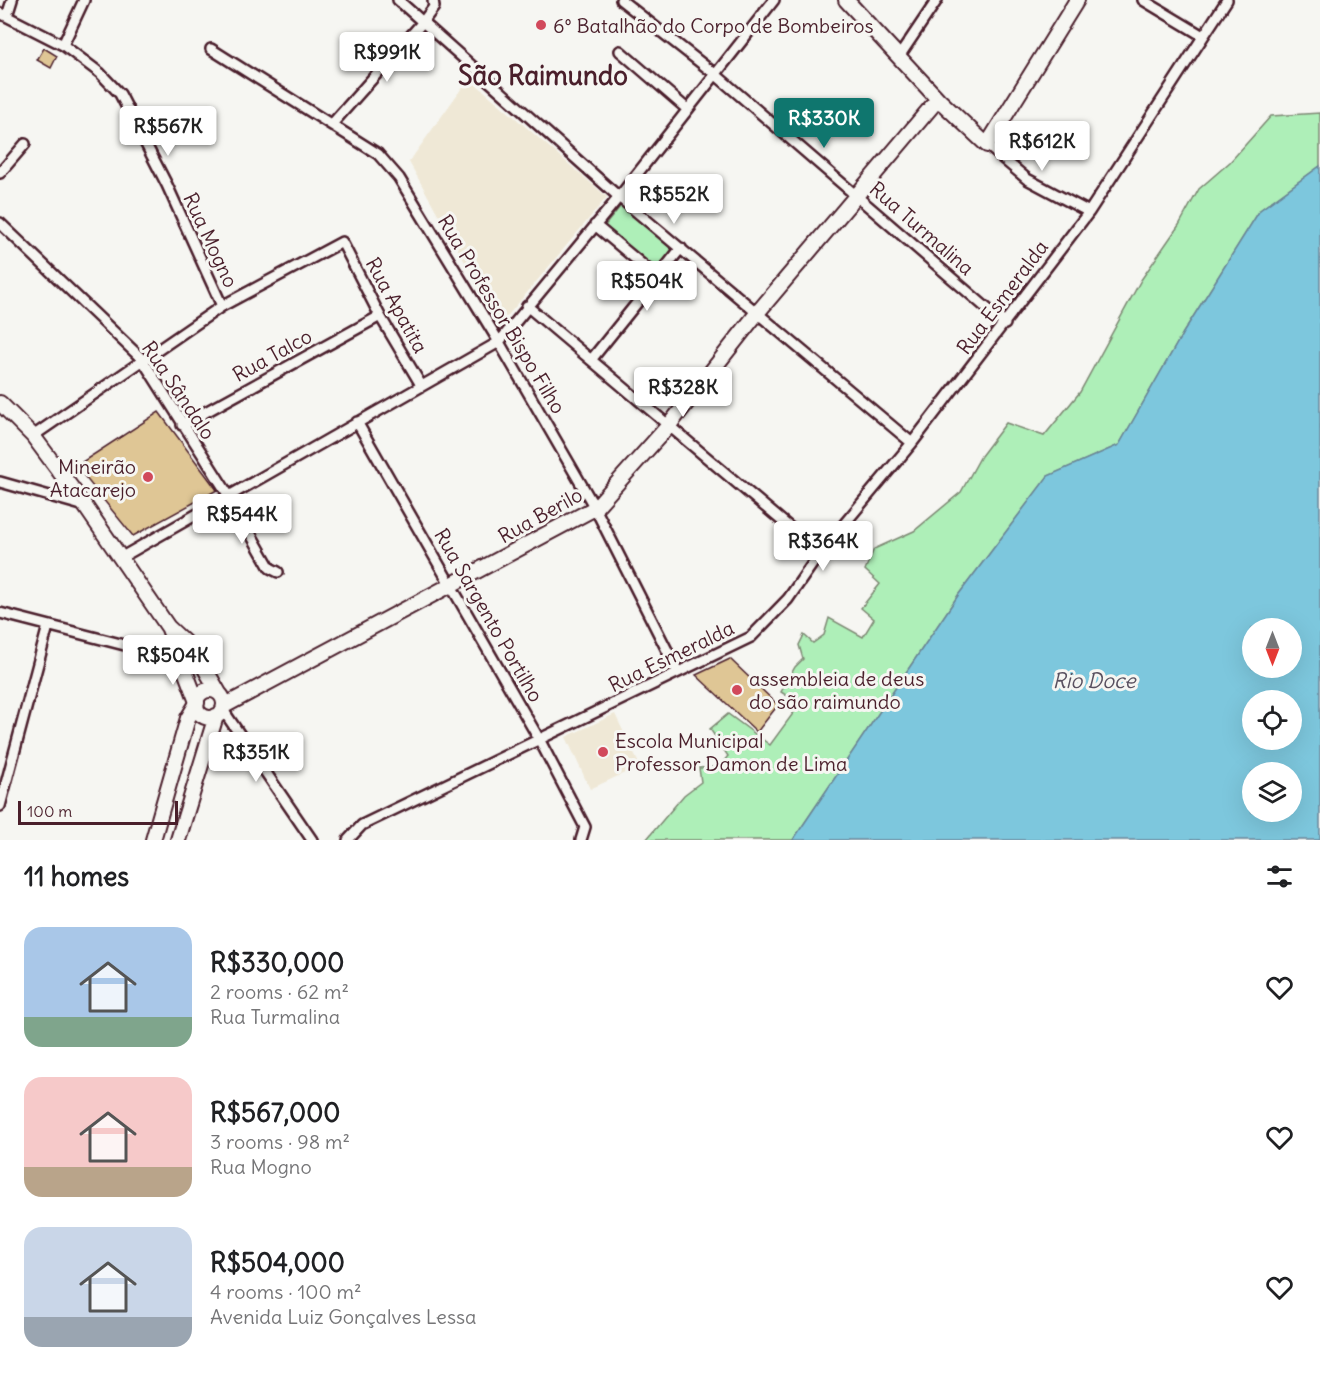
<!DOCTYPE html>
<meta charset="utf-8">
<style>
body{margin:0;font-family:Delius,sans-serif;background:#f2f2f2;color:#202124;height:100vh;display:flex;flex-direction:column;font-size:22px;white-space:nowrap}
*{box-sizing:border-box;margin:0}
p{font-size:20px;color:#757577}
.icon{flex:none;width:33px;height:33px;fill:none;stroke:currentColor;stroke-width:2;stroke-linecap:round;stroke-linejoin:round}
.map{position:relative;height:840px;overflow:hidden}
.sheet{display:flex;flex-direction:column;background:#fff;flex:1}
.sheet>*{flex:none}
.needle{width:39px;rotate:180deg}
.tools{position:absolute;left:1242px;top:618px;display:grid;gap:12px}
.tools a{display:grid;place-items:center;width:60px;height:60px;border-radius:50%;background:#fff;box-shadow:0 6px 24px #0002;font-size:30px}
.scale{position:absolute;left:18px;bottom:15px;width:160px;box-sizing:border-box;padding-left:6px;border:3px solid #4a1f2b;border-top:0;font-size:16px;line-height:21px;white-space:nowrap;color:#4a1f2b;-webkit-text-stroke:4px #f6f6f2;paint-order:stroke}
.price{position:absolute;translate:-50% -51px;padding:0 14px;border-radius:6px;background:#fff;color:#222;font-size:20px;line-height:39px;filter:drop-shadow(0 2px 3px #0008)}
.price::after{content:'';position:absolute;left:50%;top:36px;width:18px;height:14px;margin-left:-9px;background:inherit;clip-path:polygon(0 0,100% 0,50% 100%)}
.price.active{background:#0f766e;color:#fff}
ul{padding:0;list-style:none}
li{display:flex;align-items:center;gap:18px;height:150px;padding:0 24px}
li span{display:grid;place-items:center;flex:none;width:168px;height:120px;border-radius:18px;color:#555}
li>.icon{margin-inline-start:auto}
span .icon{width:72px;height:72px;fill:#fffc;stroke-width:1}
li b{font-size:26px}
h2{display:flex;justify-content:space-between;align-items:center;height:72px;padding:0 24px;font-size:26px}
.map>svg:first-child{display:block}
</style>
<div class="map">
<svg width="1320" height="840" viewBox="0 0 1320 840">
<rect width="100%" height="100%" fill="#f6f6f2"/>
<filter id="ink" filterUnits="userSpaceOnUse"><feTurbulence type="fractalNoise" baseFrequency=".0167" numOctaves="2"/><feDisplacementMap in="SourceGraphic" scale="12" xChannelSelector="R" yChannelSelector="G"/><feConvolveMatrix kernelMatrix="1 2 1 2 8 2 1 2 1" color-interpolation-filters="sRGB"/></filter>
<g filter="url(#ink)">
<path fill="#efe8d6" d="M469,78l138,119 -107,128 -91,-163z
M615,714l25,52 -50,23 -24,-52z"/>
<path fill="#aeefb8" stroke="#7c8772" stroke-width="1.5" d="M1320,113v53l-60,44 -77,123 -64,112 -71,31 -89,118 -166,246h-147l38,-45 17,-13 -2,-14 20,-1 9,-11 -18,-27 18,-15 42,31 30,-41 -19,-12 14,-25 8,-8 -4,-14 5,-10 9,8 11,-8 5,-17 34,19 11,-18 -13,-11 19,-24 -15,-14 9,-21 40,-18 47,-39 20,-36 25,-33 38,13 36,-44 61,-112 38,-55 20,-36 31,-27 41,-46z
M623,203l55,45 -21,26 -54,-46z"/>
<path fill="#7dc7dd" stroke="#698496" stroke-width="1.5" fill-rule="evenodd" d="M1320,166v674h-527l166,-246 89,-118 71,-31 64,-112 77,-123zM1252,628h40v40h-40zM1252,700h40v40h-40zM1252,772h40v40h-40z"/>
<path fill="#dfc695" stroke="#4a1f2b" stroke-width="1.5" d="M44,48l13,8 -6,12 -14,-8z
M159,412l58,78 -84,46 -57,-70z
M730,659l48,46 -21,27 -61,-57z"/>
<g fill="none" stroke-linecap="round" stroke-linejoin="round">
<defs>
<path id="street" d="M398,0l221,197 293,246
M621,0l94,74 290,250
M1143,0l60,36
M0,13l63,32 37,28 20,21 47,91 55,121
M7,16l5,-16
M63,45l21,-45
M211,49l167,105 21,24 100,164 96,166 83,164
M620,51l67,58
M898,58l39,-58
M332,124l90,-101 12,-16 -1,-7
M987,145l40,34 62,33
M0,173l25,-29
M0,223l142,136 87,137 41,72 8,4
M595,225l62,52
M527,306l293,247
M591,360l90,-112
M357,422l182,317 46,88 -4,13
M182,425l198,-109
M33,436l189,-130 120,-64 38,74 41,69
M0,482l85,24
M122,557l377,-215 120,-145 155,-197
M0,613l179,46
M223,710l89,130
M0,806l48,-180
M348,840l14,-15 389,-188 37,-38 32,-46 92,-110 177,-231 138,-212"/>
<path id="secondary" d="M846,0l92,99 49,46 90,-145
M0,403l33,33 52,70 83,121 28,26 23,40
M169,629l28,73
M196 704a14 14 0 1 1 28 0a14 14 0 1 1-28 0Z
M224,706l371,-198 75,-84 88,-112 180,-213
M153,840l35,-122 9,-15
M178,840l38,-124"/>
</defs>
<use href="#street" stroke="#4a1f2b" stroke-width="14"/>
<use href="#secondary" stroke="#4a1f2b" stroke-width="18"/>
<use href="#street" stroke="#f6f6f2" stroke-width="9"/>
<use href="#secondary" stroke="#f6f6f2" stroke-width="14"/>
</g>
</g>
<g fill="#d1495b" stroke="#f6f6f2" stroke-width="2">
<circle cx="541" cy="25" r="6"/>
<circle cx="148" cy="477" r="6"/>
<circle cx="737" cy="690" r="6"/>
<circle cx="603" cy="752" r="6"/>
</g>
<g text-anchor="middle" dominant-baseline="central" stroke-width="6" stroke-linejoin="round" paint-order="stroke">
<g font-size="20" fill="#4a1f2b" stroke="#f6f6f2" text-anchor="start">
<text x="553" y="25">6º Batalhão do Corpo de Bombeiros</text>
<text x="136" y="466" text-anchor="end">Mineirão<tspan x="136" dy="23">Atacarejo</tspan></text>
<text x="749" y="678">assembleia de deus<tspan x="749" dy="23">do são raimundo</tspan></text>
<text x="615" y="740">Escola Municipal<tspan x="615" dy="23">Professor Damon de Lima</tspan></text>
</g>
<g font-size="20" fill="#4a1f2b" stroke="#f6f6f2">
<text transform="translate(922 228) rotate(41)">Rua Turmalina</text>
<text transform="translate(211 240) rotate(65)">Rua Mogno</text>
<text transform="translate(1002 297) rotate(-53)">Rua Esmeralda</text>
<text transform="translate(397 305) rotate(61)">Rua Apatita</text>
<text transform="translate(502 314) rotate(59)">Rua Professor Bispo Filho</text>
<text transform="translate(272 355) rotate(-29)">Rua Talco</text>
<text transform="translate(179 390) rotate(56)">Rua Sândalo</text>
<text transform="translate(540 515) rotate(-29)">Rua Berilo</text>
<text transform="translate(489 615) rotate(60)">Rua Sargento Portilho</text>
<text transform="translate(671 656) rotate(-26)">Rua Esmeralda</text>
</g>
<g font-size="21" font-style="italic" fill="#595160" stroke="#f6f6f2">
<text x="1094" y="680">Rio Doce</text>
</g>
<g font-size="26" font-weight="bold" fill="#4a1f2b" stroke="#f6f6f2">
<text x="543" y="75">São Raimundo</text>
</g>
</g>
</svg>
<div class="tools">
<a><svg class="needle" viewBox="-14 -14 28 28"><path d="M0-13l5 13h-10z" fill="#e53935"/><path d="M0 13l5-13h-10z" fill="#757577"/></svg></a>
<a><svg class="icon" aria-label="locate" viewBox="0 0 24 24"><circle cx="12" cy="12" r="6"/><path d="M12 2v4M12 18v4M2 12h4M18 12h4"/></svg></a>
<a><svg class="icon" aria-label="layers" viewBox="0 0 24 24"><path d="M12 4l9 5-9 5-9-5zM3 14l9 5 9-5"/></svg></a>
</div>
<div class="scale">100 m</div>
<b class="price" style="left:387px;top:83px">R$991K</b>
<b class="price active" style="left:824px;top:149px">R$330K</b>
<b class="price" style="left:168px;top:157px">R$567K</b>
<b class="price" style="left:1042px;top:172px">R$612K</b>
<b class="price" style="left:674px;top:225px">R$552K</b>
<b class="price" style="left:647px;top:312px">R$504K</b>
<b class="price" style="left:683px;top:418px">R$328K</b>
<b class="price" style="left:242px;top:545px">R$544K</b>
<b class="price" style="left:823px;top:572px">R$364K</b>
<b class="price" style="left:173px;top:686px">R$504K</b>
<b class="price" style="left:256px;top:783px">R$351K</b>
</div>
<section class="sheet">
<h2>11 homes<svg class="icon" aria-label="filters" viewBox="0 0 24 24"><path d="M4 7h16M4 17h16"/><circle cx="9" cy="7" r="2"/><circle cx="15" cy="17" r="2"/></svg></h2>
<ul>
<li><span style="background:linear-gradient(#a9c7e8 75%,#7fa58c 0)"><svg class="icon" aria-label="home" viewBox="0 0 24 24"><path d="M3 11l9-7 9 7M6 9v11h12V9"/></svg></span><div><b>R$330,000</b><p>2 rooms · 62 m²</p><p>Rua Turmalina</p></div><svg class="icon" aria-label="heart" viewBox="0 0 24 24"><path d="M12 20l-8-8c-3-5 5-10 8-4 3-6 11-1 8 4z"/></svg></li>
<li><span style="background:linear-gradient(#f6c9c9 75%,#b9a48a 0)"><svg class="icon" aria-label="home" viewBox="0 0 24 24"><path d="M3 11l9-7 9 7M6 9v11h12V9"/></svg></span><div><b>R$567,000</b><p>3 rooms · 98 m²</p><p>Rua Mogno</p></div><svg class="icon" aria-label="heart" viewBox="0 0 24 24"><path d="M12 20l-8-8c-3-5 5-10 8-4 3-6 11-1 8 4z"/></svg></li>
<li><span style="background:linear-gradient(#c9d6e8 75%,#9aa5b1 0)"><svg class="icon" aria-label="home" viewBox="0 0 24 24"><path d="M3 11l9-7 9 7M6 9v11h12V9"/></svg></span><div><b>R$504,000</b><p>4 rooms · 100 m²</p><p>Avenida Luiz Gonçalves Lessa</p></div><svg class="icon" aria-label="heart" viewBox="0 0 24 24"><path d="M12 20l-8-8c-3-5 5-10 8-4 3-6 11-1 8 4z"/></svg></li>
</ul>
</section>
